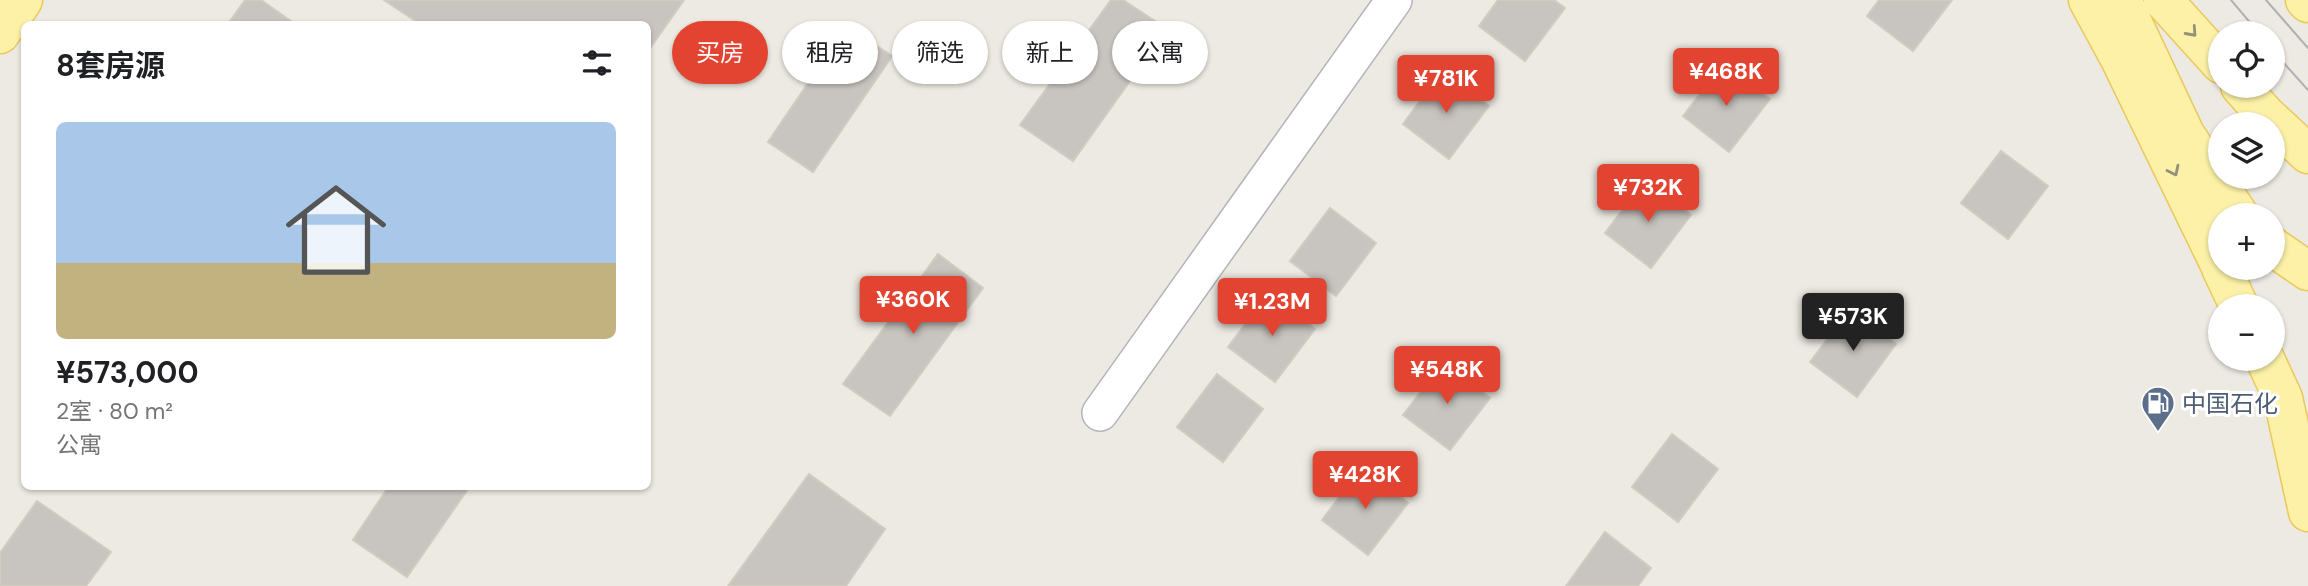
<!DOCTYPE html>
<html lang="zh">
<meta charset="utf-8">
<style>
body{margin:0;font-family:"DM Sans","Noto Sans SC",sans-serif;background:#f6f6f6;color:#202124;height:100vh;display:flex;flex-direction:column;font-size:26px;white-space:nowrap}
*{box-sizing:border-box;margin:0}
p{font-size:23px;color:#757577}
.icon{flex:none;width:38px;height:38px;fill:none;stroke:currentColor;stroke-width:2;stroke-linecap:round;stroke-linejoin:round}
.map{position:relative;flex:1;overflow:hidden}
.panel{position:absolute;left:21px;top:21px;width:630px;height:469px;display:flex;flex-direction:column;background:#fff;border-radius:10px;box-shadow:0 2px 5px #0004}
.panel>*{flex:none}
.hud{position:absolute;left:672px;top:21px;width:665px;height:63px;display:flex;gap:14px}
.fabs{position:absolute;left:2208px;top:21px;display:grid;gap:14px}
.fabs a{display:grid;place-items:center;width:77px;height:77px;border-radius:50%;background:#fff;box-shadow:0 2px 5px #0004;font-size:35px}
.price{position:absolute;translate:-50% -60px;padding:0 16px;border-radius:7px;background:#e34431;color:#fff;font-size:23px;line-height:46px;filter:drop-shadow(0 2px 4px #0008)}
.price::after{content:'';position:absolute;left:50%;top:42px;width:21px;height:16px;margin-left:-10px;background:inherit;clip-path:polygon(0 0,100% 0,50% 100%)}
.price.on{background:#222;color:#fff}
ul{padding:0;list-style:none}
li{display:grid;align-content:center;gap:14px;height:371px;padding:0 35px}
li span{display:grid;place-items:center;height:217px;border-radius:10px;color:#555}
li>.icon{margin-inline-start:auto}
span .icon{width:126px;height:126px;fill:#fffc;stroke-width:1}
li b{font-size:30px}
h2{display:flex;justify-content:space-between;align-items:center;height:84px;padding:0 35px;font-size:30px}
.tag{padding:0 24px;border-radius:32px;background:#fff;box-shadow:0 2px 5px #0004;font-size:24px;line-height:63px}
.tag.on{background:#e34431;color:#fff}
.map>svg:first-child{display:block}
</style>
<div class="map">
<svg width="2308" height="586" viewBox="0 0 2308 586">
<rect width="100%" height="100%" fill="#eceae2"/>
<path fill="#c8c4bf" stroke="#d1ccc0" stroke-width="2" d="M245,0h16l34,24h-67z
M384,0h300l-36,51v-27h-228z
M1111,0h12l44,29 -94,132 -53,-36z
M1498,0h56l11,8 -40,53 -46,-35z
M1879,0h73l-39,51 -46,-35z
M847,26l45,30 -79,116 -45,-30z
M1723,64l47,35 -41,53 -46,-36z
M1442,71l47,35 -40,53 -46,-35z
M2001,151l47,35 -40,53 -47,-36z
M1645,180l46,35 -40,53 -46,-35z
M1330,208l46,35 -40,53 -46,-35z
M938,254l45,34 -93,128 -47,-32z
M1268,294l47,35 -40,53 -47,-35z
M1850,309l46,35 -39,53 -47,-35z
M1443,363l47,35 -40,52 -47,-35z
M1217,374l46,35 -40,53 -46,-35z
M1672,434l46,35 -40,53 -46,-35z
M1362,467l46,36 -40,52 -46,-35z
M809,474l76,55 -39,57h-118z
M389,486h81l-63,91 -54,-37z
M37,501l74,51 -25,34h-86v-33z
M1605,532l46,36 -13,18h-72z"/>
<g fill="none" stroke-linecap="round" stroke-linejoin="round">
<defs>
<path id="street" d="M1100,413l294,-413"/>
<path id="primary" d="M2088,0l32,59 101,208
M2122,0l63,134 54,81
M2163,0l58,64
M2305,0l3,3
M0,34l23,-34
M2240,86l25,28 43,40
M2273,247l35,24
M2221,268l18,38
M2265,359l18,39 25,114"/>
</defs>
<use href="#street" stroke="#b2b4b9" stroke-width="38"/>
<use href="#primary" stroke="#ecc85b" stroke-width="41"/>
<use href="#street" stroke="#fff" stroke-width="35"/>
<use href="#primary" stroke="#fcf1a7" stroke-width="38"/>
<path stroke="#b1b1b2" stroke-width="2" d="M2231,0l28,33
M2266,0l42,48
M2273,51l35,39"/>
</g>
<defs><path id="oneway-chevron" d="M-2-3.5L2.5 0L-2 3.5" fill="none" stroke-width="1.6" stroke-linecap="round" stroke-linejoin="round" transform="scale(1.75)"/></defs>
<g stroke="#93917a">
<use href="#oneway-chevron" transform="translate(2192 32) rotate(48)"/>
<use href="#oneway-chevron" transform="translate(2174 171) rotate(64)"/>
</g>
<defs>
<symbol id="fuel-pin" viewBox="-11 -11 22 30"><path d="M0 17L-7.5 6A9.5 9.5 0 1 1 7.5 6Z" fill="#5c6f8a" stroke="#fff"/><path d="M-5.5-6h7V0h2V4h1.3V-2.5L3-4.5l.8-.8L6-3V5H2.5V1h-1V6h-7ZM-4.2-4.7v3.2H.2V-4.7Z" fill="#fff"/></symbol>
</defs>
<g fill-rule="evenodd">
<use href="#fuel-pin" x="2139" y="384" width="38" height="52"/>
</g>
<g text-anchor="middle" dominant-baseline="central" stroke-width="6" stroke-linejoin="round" paint-order="stroke">
<g font-size="24" fill="#4e5e75" stroke="#fff" text-anchor="start">
<text x="2182" y="403">中国石化</text>
</g>
</g>
</svg>
<div class="fabs">
<a><svg class="icon" aria-label="locate" viewBox="0 0 24 24"><circle cx="12" cy="12" r="6"/><path d="M12 2v4M12 18v4M2 12h4M18 12h4"/></svg></a>
<a><svg class="icon" aria-label="layers" viewBox="0 0 24 24"><path d="M12 4l9 5-9 5-9-5zM3 14l9 5 9-5"/></svg></a>
<a>+</a>
<a>−</a>
</div>
<b class="price" style="left:1726px;top:108px">¥468K</b>
<b class="price" style="left:1446px;top:115px">¥781K</b>
<b class="price" style="left:1648px;top:224px">¥732K</b>
<b class="price" style="left:913px;top:336px">¥360K</b>
<b class="price" style="left:1272px;top:338px">¥1.23M</b>
<b class="price on" style="left:1853px;top:353px">¥573K</b>
<b class="price" style="left:1447px;top:406px">¥548K</b>
<b class="price" style="left:1365px;top:511px">¥428K</b>
<div class="hud">
<a class="tag on">买房</a>
<a class="tag">租房</a>
<a class="tag">筛选</a>
<a class="tag">新上</a>
<a class="tag">公寓</a>
</div>
<section class="panel">
<h2>8套房源<svg class="icon" aria-label="filters" viewBox="0 0 24 24"><path d="M4 7h16M4 17h16"/><circle cx="9" cy="7" r="2"/><circle cx="15" cy="17" r="2"/></svg></h2>
<ul>
<li><span style="background:linear-gradient(#a9c7e8 65%,#c2b280 0)"><svg class="icon" aria-label="home" viewBox="0 0 24 24"><path d="M3 11l9-7 9 7M6 9v11h12V9"/></svg></span><div><b>¥573,000</b><p>2室 · 80 m²</p><p>公寓</p></div></li>
</ul>
</section>
</div>
